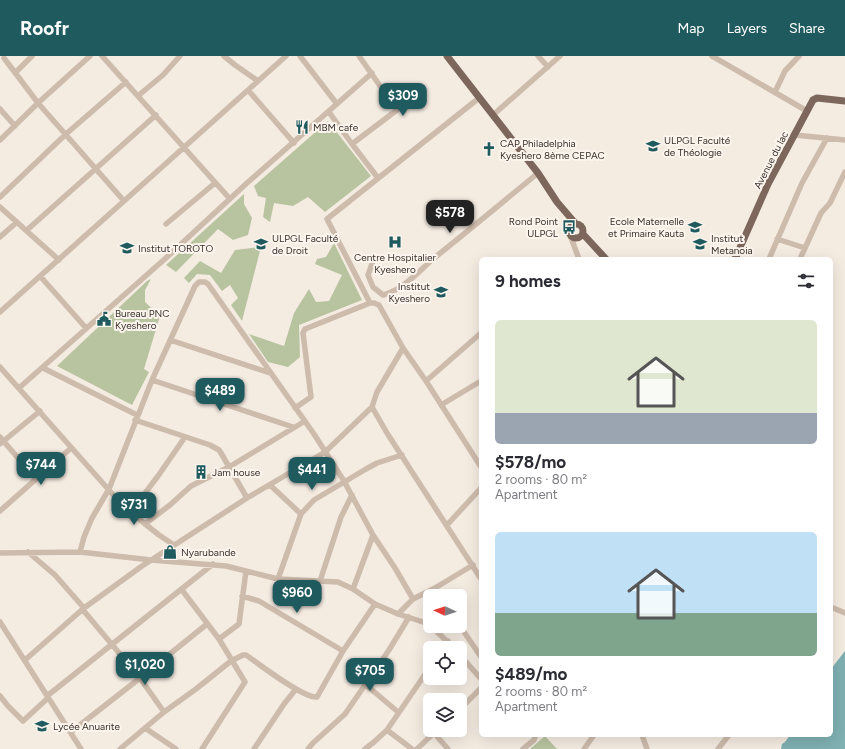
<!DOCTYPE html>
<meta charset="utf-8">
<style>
body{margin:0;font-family:Figtree,sans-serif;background:#f2f2f3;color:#2b2b33;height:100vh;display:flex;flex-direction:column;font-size:15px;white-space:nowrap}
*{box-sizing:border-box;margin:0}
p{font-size:13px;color:#7c7c81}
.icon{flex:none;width:22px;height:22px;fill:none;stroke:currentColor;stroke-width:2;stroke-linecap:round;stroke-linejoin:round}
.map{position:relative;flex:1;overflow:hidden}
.side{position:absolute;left:479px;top:201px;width:354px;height:480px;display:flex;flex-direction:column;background:#fff;border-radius:6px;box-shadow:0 4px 16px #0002}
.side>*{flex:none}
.needle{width:26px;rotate:273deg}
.tools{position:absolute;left:423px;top:533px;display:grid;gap:8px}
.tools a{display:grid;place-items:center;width:44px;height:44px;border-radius:6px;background:#fff;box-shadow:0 4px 16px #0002;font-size:20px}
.price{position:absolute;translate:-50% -34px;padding:0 9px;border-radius:8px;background:#1f5a5e;color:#fff;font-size:13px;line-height:26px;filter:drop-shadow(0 1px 2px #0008)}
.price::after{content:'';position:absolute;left:50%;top:24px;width:12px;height:9px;margin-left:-6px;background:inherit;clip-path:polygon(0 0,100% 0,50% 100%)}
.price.selected{background:#222;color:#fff}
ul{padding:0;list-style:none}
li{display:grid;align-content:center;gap:8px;height:212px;padding:0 16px}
li span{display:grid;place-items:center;height:124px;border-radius:6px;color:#555}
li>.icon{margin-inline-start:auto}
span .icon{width:72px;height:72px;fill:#fffc;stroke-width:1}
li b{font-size:17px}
h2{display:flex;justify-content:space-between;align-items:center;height:48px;padding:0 16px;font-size:17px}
header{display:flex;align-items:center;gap:24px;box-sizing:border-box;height:56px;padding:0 20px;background:#1f5a5e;color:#fff}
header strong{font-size:19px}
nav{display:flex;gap:22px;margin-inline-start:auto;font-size:14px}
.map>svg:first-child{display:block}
</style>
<header>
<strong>Roofr</strong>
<nav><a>Map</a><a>Layers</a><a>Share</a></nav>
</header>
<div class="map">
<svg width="845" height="693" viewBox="0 0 845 693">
<rect width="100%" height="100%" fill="#f4ebe1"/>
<path fill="#b8c4a0" d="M328,65l43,55 -46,36 -17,-15 -15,9 -19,-3 -4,19 -7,-5 3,-19 -8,-2 -4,-10z
M244,138v10l8,14 -4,17 -15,5 -15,-11 -42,43 -10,-7z
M334,187l28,57 -63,25 1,32 -12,10 -20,-5 -19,-28 35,12 10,-33 15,-24 7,13 13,-1 13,-26 -27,-11 2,-5 9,-2z
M261,191l-19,74 -11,-16 7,-7 -8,-13 -8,6 -12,-16 -13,-1 -8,9 -5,-5 16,-17 21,12 14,-23z
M151,223l-6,11v12l15,14 -16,53 5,3 -17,33 -75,-39 90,-85z
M545,680l12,13h-27z"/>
<path fill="#7fb0b2" d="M845,595v98h-64l1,-5 3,-2 5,-7h41v-66z"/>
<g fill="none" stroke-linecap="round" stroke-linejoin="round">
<path stroke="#cdbbac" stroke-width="5.5" d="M102,0l128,143
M224,0l11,9 23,16
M300,0l37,48
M538,0l10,11
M712,0l95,55
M4,2l34,45 86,98
M15,17l17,-17
M248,34l46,53
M775,36l10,-21 14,-15
M139,39l24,-20 17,-19
M479,42l-152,121 43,84h4l5,2 24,43 23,33 55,86
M0,53l15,17
M329,56l23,32 26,34
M493,59l67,-59
M795,79l50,5
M0,84l38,-37 52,-47
M352,88l45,-34 -38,-54
M0,141l66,-63 60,-52
M0,151l59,53
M166,168l49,-41
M27,174l129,-115
M570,179l9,24
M0,181l17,-15
M777,183l28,9
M769,203l33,-76 25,-45
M800,203l21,-46 9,-10 15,-31
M372,208l-4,11 5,12 10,8c20,-5 35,-23 50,-36 35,-28 70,-57 105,-86
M40,220l46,52
M0,256l286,-256
M170,284l100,33
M0,311l124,140 35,28 15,10
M43,312l94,47
M152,324l141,47
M426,325l55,-48
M19,332l148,-131 80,-74 125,-110
M441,349l40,-24
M372,351l15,26 94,146
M295,352l16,-11 -8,-64 2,-4 65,-26
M135,364l75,25 9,5 2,3 26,45
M0,381l36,42
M0,388l40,-33
M270,429l31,29
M0,455l71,-63
M130,457l28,-37 27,-39
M145,468l25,-19 21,-19 38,-19 76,-46
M447,469l34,-37
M28,496l27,23 29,33
M80,496l4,-15 8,-19 17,-29 43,-109 43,-94 4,-4h6l3,2 106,150 30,47 29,54 22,33 18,31
M0,497l80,-1 71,8 75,6 52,13 60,3 15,7 22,15 23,10 25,8 11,7 20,19
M278,523l23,-65 13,-14 52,-31 11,-6 25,-8
M320,525l21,-64 11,-22
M435,532l5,8
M353,533l20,-54
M182,534l37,49 26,43 -43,67
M242,540l17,5 84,50
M831,551l14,6
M83,554l57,68 24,34
M398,558l15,-15 22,-11 38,-23
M0,566l81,127
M460,570l21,31
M219,583l20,-15 7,-53
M443,592l5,-7
M460,599l21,24
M25,604l59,-52 58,-42 105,-68 78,-46 47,-45 5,-15 26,-44
M365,628l33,28
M0,640l8,10 15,15 25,-23
M47,640l166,-132
M460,653l21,-21
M145,672l31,21
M387,674l25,19
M71,676l69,-54 67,-54
M434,677l14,16
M642,679l5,14
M120,693l44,-37 32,-23 35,-28 12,-6h3c13,9 58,44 71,42l26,-46 32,-47
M254,693l30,-45 12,-15
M308,693l5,-6 32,-29 44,-64 20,-33
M365,693l9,-7 13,-12 43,-63
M417,693l20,-19
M523,693l11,-9 1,-3 -2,-2
M584,693l10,-14
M718,693l11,-14"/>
<path stroke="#7d675c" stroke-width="7" d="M447,0l91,117 19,29 18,21
M569 175a7 7 0 1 1 14 0a7 7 0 1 1-14 0Z
M583,178l23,25
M735,203l33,-75 45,-84 4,-2 28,3"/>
</g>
<defs>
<symbol id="restaurant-bare" viewBox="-9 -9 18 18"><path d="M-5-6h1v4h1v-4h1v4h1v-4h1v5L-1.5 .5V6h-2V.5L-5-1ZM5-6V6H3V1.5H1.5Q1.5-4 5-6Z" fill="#1f5a5e" stroke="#fbf5ee" stroke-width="2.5" paint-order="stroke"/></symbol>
<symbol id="university-bare" viewBox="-9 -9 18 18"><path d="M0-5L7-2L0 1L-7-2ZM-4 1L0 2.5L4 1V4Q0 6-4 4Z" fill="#1f5a5e" stroke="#fbf5ee" stroke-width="2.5" paint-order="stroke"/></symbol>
<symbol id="church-bare" viewBox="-9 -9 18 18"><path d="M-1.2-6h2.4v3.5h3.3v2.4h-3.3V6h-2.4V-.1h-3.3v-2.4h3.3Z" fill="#1f5a5e" stroke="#fbf5ee" stroke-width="2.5" paint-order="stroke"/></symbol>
<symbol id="bus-bare" viewBox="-9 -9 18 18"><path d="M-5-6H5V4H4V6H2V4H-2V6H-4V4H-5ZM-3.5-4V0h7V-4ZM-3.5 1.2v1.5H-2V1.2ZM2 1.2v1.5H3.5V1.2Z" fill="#1f5a5e" stroke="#fbf5ee" stroke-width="2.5" paint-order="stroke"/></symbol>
<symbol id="school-bare" viewBox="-9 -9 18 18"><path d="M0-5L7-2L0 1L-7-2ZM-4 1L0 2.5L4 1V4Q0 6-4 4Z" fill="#1f5a5e" stroke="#fbf5ee" stroke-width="2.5" paint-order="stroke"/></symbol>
<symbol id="hospital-bare" viewBox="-9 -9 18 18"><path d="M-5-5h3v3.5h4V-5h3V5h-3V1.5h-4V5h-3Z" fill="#1f5a5e" stroke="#fbf5ee" stroke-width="2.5" paint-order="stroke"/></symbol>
<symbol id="civic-bare" viewBox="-9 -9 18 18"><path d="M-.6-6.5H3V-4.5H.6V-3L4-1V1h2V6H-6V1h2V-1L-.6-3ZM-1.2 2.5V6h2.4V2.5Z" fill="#1f5a5e" stroke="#fbf5ee" stroke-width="2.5" paint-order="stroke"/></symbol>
<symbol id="building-bare" viewBox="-9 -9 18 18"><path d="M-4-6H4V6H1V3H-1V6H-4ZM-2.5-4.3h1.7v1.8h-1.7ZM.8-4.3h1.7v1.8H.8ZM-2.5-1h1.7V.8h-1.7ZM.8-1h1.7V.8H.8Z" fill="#1f5a5e" stroke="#fbf5ee" stroke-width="2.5" paint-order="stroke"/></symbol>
<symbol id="shop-bare" viewBox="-9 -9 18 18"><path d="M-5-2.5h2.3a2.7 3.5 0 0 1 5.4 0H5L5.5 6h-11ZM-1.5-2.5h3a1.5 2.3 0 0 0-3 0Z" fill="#1f5a5e" stroke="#fbf5ee" stroke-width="2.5" paint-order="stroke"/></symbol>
</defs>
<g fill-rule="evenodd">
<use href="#restaurant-bare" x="292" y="61" width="20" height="20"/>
<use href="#university-bare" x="643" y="80" width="20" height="20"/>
<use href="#church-bare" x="479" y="83" width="20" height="20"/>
<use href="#bus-bare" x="559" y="161" width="20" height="20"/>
<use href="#school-bare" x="685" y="161" width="20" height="20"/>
<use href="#hospital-bare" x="385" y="176" width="20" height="20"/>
<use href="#university-bare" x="251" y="178" width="20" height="20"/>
<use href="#university-bare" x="690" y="178" width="20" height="20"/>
<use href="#school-bare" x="117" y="182" width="20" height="20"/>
<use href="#school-bare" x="431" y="226" width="20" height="20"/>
<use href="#civic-bare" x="94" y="253" width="20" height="20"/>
<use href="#building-bare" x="191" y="406" width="20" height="20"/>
<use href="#shop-bare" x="160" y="486" width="20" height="20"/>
<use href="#school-bare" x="32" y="660" width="20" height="20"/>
</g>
<g text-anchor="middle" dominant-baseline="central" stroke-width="4" stroke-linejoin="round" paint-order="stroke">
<g font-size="10" fill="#3b302b" stroke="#fbf5ee" text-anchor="start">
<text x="313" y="71">MBM cafe</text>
<text x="664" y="84">ULPGL Faculté<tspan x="664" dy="12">de Théologie</tspan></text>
<text x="500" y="87">CAP Philadelphia<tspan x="500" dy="12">Kyeshero 8ème CEPAC</tspan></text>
<text x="558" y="165" text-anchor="end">Rond Point<tspan x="558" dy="12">ULPGL</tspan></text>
<text x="684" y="165" text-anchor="end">Ecole Maternelle<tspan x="684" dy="12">et Primaire Kauta</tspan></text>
<text x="272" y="182">ULPGL Faculté<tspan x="272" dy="12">de Droit</tspan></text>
<text x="711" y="182">Institut<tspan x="711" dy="12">Metanoia</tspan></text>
<text x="138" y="192">Institut TOROTO</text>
<text x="395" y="201" text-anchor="middle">Centre Hospitalier<tspan x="395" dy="12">Kyeshero</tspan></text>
<text x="430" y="230" text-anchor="end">Institut<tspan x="430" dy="12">Kyeshero</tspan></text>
<text x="115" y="257">Bureau PNC<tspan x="115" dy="12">Kyeshero</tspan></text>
<text x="212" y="416">Jam house</text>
<text x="181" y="496">Nyarubande</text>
<text x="53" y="670">Lycée Anuarite</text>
</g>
<g font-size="10" fill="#3b302b" stroke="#fbf5ee">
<text transform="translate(771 104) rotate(-63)">Avenue du lac</text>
</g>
</g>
</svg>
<div class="tools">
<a><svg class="needle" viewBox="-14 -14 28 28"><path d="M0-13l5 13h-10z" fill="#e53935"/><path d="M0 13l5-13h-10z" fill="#7c7c81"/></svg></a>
<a><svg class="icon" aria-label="locate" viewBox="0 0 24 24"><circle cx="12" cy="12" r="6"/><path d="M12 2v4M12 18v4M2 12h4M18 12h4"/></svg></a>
<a><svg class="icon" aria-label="layers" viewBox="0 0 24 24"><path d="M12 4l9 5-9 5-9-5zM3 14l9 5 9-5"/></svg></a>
</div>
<b class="price" style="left:403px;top:61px">$309</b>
<b class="price selected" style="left:450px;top:178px">$578</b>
<b class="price" style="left:220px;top:356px">$489</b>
<b class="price" style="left:41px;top:430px">$744</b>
<b class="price" style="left:312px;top:435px">$441</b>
<b class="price" style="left:134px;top:470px">$731</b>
<b class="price" style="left:297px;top:558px">$960</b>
<b class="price" style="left:145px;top:630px">$1,020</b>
<b class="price" style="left:370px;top:636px">$705</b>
<section class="side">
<h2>9 homes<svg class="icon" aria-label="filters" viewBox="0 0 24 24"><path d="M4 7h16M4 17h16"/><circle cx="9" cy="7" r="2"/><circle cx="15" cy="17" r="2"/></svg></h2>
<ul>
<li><span style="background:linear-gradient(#dfe7d0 75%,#9aa5b1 0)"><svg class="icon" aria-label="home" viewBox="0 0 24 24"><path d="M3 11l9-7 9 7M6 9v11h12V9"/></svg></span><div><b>$578/mo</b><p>2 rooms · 80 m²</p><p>Apartment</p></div></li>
<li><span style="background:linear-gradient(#bfe0f5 65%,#7fa58c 0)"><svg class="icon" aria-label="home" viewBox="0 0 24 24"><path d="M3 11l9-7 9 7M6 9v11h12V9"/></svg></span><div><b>$489/mo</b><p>2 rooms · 80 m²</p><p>Apartment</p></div></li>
</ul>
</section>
</div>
